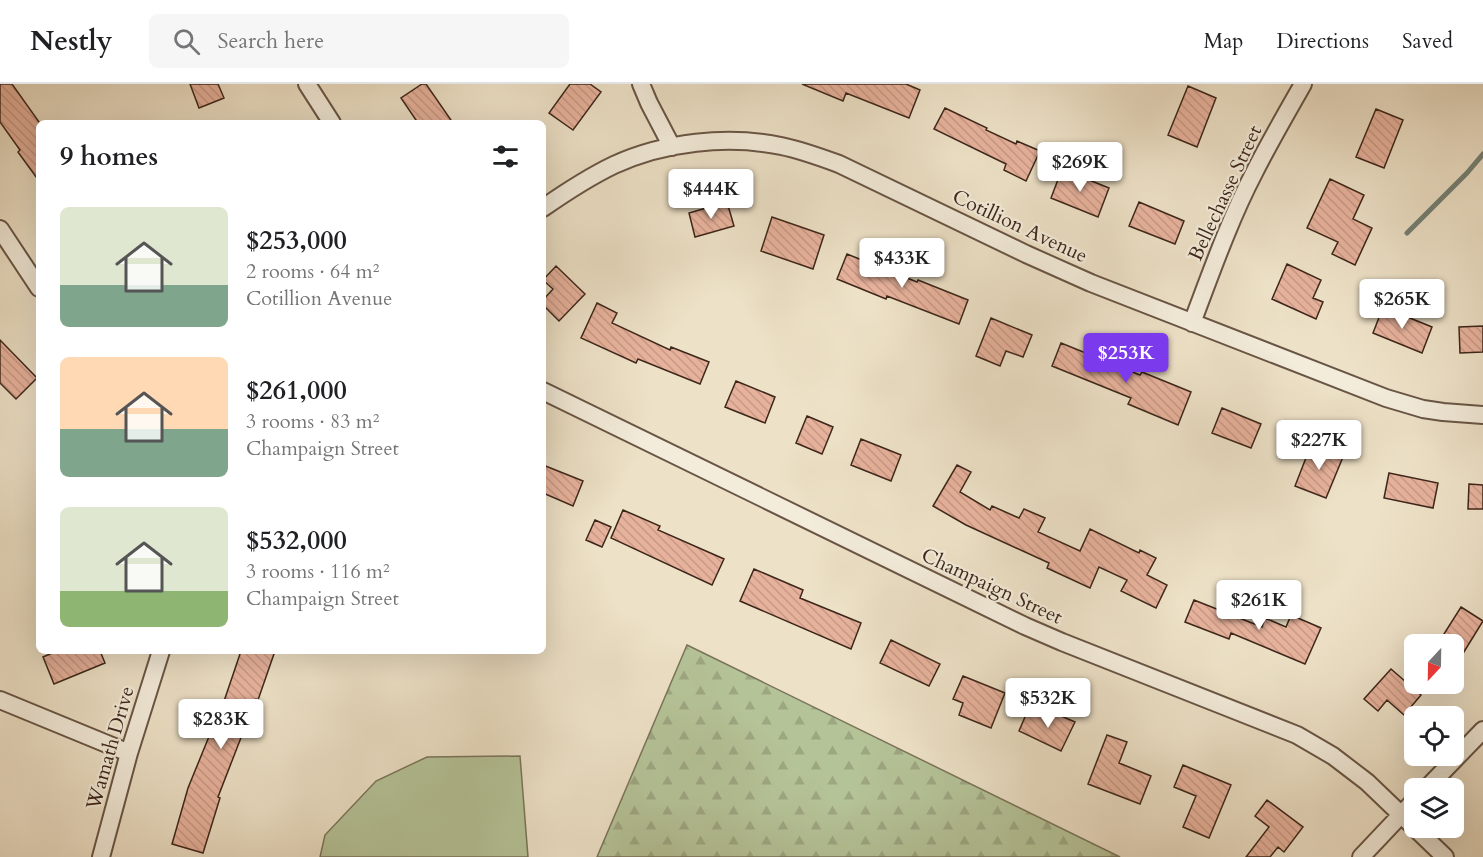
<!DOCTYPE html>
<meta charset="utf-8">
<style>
body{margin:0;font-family:Cardo,serif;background:#f6f6f6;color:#202124;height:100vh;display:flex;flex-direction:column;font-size:22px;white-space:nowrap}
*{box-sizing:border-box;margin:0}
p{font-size:20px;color:#757577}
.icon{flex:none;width:33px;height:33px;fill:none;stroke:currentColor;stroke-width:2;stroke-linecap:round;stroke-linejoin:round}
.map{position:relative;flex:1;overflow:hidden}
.details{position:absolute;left:36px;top:36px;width:510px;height:534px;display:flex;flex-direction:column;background:#fff;border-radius:9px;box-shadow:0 6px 24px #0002}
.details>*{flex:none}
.needle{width:39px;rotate:202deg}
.fabs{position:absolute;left:1404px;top:550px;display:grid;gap:12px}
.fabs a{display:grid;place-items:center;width:60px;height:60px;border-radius:9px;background:#fff;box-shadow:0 6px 24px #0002;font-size:30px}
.price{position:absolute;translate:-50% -51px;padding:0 14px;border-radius:6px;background:#fff;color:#222;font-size:20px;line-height:39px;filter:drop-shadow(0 2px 3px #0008)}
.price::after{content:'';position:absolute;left:50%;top:36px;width:18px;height:14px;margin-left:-9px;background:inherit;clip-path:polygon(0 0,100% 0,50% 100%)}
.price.current{background:#7c3aed;color:#fff}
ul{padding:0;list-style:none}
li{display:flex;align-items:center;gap:18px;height:150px;padding:0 24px}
li span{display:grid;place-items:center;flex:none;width:168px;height:120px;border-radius:9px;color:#555}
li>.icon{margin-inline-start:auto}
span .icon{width:72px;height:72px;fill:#fffc;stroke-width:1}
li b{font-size:26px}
h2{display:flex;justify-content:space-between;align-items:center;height:72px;padding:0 24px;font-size:26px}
header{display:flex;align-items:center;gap:36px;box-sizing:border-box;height:84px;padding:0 30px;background:#fff;border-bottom:2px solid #e0e0e0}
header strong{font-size:28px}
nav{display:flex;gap:33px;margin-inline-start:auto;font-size:21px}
.search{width:420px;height:54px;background:#f6f6f6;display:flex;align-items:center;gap:15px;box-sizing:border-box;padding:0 21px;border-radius:9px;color:#757577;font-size:22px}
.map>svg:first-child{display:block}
</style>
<header>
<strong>Nestly</strong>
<div class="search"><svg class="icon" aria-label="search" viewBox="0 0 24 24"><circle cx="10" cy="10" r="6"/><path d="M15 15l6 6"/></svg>Search here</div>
<nav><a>Map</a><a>Directions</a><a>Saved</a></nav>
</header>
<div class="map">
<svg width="1483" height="773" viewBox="0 0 1483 773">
<defs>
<pattern id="forest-firs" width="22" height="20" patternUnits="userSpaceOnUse" patternTransform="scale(1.5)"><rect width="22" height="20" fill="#b5c398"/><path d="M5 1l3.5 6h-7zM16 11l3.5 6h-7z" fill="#9da782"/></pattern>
<pattern id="building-back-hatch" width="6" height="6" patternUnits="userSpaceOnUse" patternTransform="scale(1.5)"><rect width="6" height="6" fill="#e7b29c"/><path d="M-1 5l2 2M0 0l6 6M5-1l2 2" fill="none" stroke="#c79986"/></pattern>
</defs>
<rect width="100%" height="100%" fill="#ede1c7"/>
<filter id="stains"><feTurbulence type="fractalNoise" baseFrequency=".00333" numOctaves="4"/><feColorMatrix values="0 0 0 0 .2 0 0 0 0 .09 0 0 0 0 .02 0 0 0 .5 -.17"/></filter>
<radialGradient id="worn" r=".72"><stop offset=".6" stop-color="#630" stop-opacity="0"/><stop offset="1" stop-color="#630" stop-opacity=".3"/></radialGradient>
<path fill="#b5c398" stroke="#797459" stroke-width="1.5" d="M520,672l8,101h-208l5,-22 51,-54 51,-24z"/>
<path fill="url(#forest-firs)" stroke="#797459" stroke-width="1.5" d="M687,561l433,212h-523z"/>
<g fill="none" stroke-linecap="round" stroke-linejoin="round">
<path stroke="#748175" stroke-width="5" d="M1407,149l60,-60 16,-19"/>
</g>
<path fill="url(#building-back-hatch)" stroke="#3d261a" stroke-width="1.5" d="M0,0h12l27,38v59l-21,-29 2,-2 -20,-28z
M190,0h28l6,14 -25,10z
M422,0h4l27,39h-35l-17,-25z
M570,0h20l11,8 -28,38 -24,-17z
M802,0h104l14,6 -11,28 -63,-25 -3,8z
M1188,2l28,12 -19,49 -29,-12z
M945,24l42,20 -1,2 30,14 1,-3 23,10 -14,30 -22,-11 2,-6 -72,-35z
M1376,25l27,11 -19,48 -28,-11z
M1062,85l47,19 -11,29 -47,-19z
M1330,95l34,16 -11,24 19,9 -17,37 -23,-11 6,-12 -31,-14z
M727,118l7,24 -39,11 -6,-24z
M1139,118l45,19 -9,23 -46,-18z
M772,133l52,18 -11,34 -52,-18z
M847,170l70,28 1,-2 50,20 -9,24 -72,-28 -1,3 -49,-20z
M1287,180l34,16 -8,18 10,4 -7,17 -44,-20z
M556,182l29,28 -26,27 -16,-16v-5l10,-11 -10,-9z
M597,219l20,10 -5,10 58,27 1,-3 38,15 -9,22 -62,-25 -2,4 -55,-25z
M1383,223l49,20 -10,26 -49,-20z
M991,234l41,17 -9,22 -17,-6 -6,15 -24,-10z
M1483,242v26l-23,1 -1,-26z
M0,256l37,38 -21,21 -16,-16z
M1061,259l79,32 2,-3 49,20 -13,33 -50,-21 3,-6 -79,-32z
M736,297l39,16 -10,26 -40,-16z
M1222,324l39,16 -10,24 -39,-15z
M807,332l26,11 -11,27 -26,-11z
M861,355l40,16 -10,26 -40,-16z
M1311,361l32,12 -17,41 -31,-12z
M543,381l40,16 -10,25 -30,-13z
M957,381l14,7 -11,20 30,18 2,-4 27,12 5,-9 21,9 -7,14 42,19 10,-22 49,24 1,-3 16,8 -9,17 20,10 -11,23 -35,-17 6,-11 -28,-13 -9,21 -43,-20 2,-5 -83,-38 -33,-19z
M1389,389l49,10 -5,25 -49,-10z
M1469,400l14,1v24h-15z
M623,426l37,16 -2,4 66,29 -12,26 -101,-47z
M595,436l16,7 -9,20 -16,-7z
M754,485l49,21 -3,8 61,25 -10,26 -111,-48z
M1194,516l68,27 3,-9 21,9 5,-12 30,13 -16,36 -74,-31 -2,6 -44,-17z
M1461,523l22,14 -29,47v-23h-17z
M891,556l49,24 -11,22 -49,-23z
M57,567h43l5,12 -51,21 -11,-27z
M241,567h34l-17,49 -2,-1 -38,98 2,1 -17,55 -31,-9 16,-56 31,-76 1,1z
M1391,585l30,26 -17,20 -17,-15 -9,11 -14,-12z
M963,592l42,17 -14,35 -32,-13 4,-12 -10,-4z
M1028,626l20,10 4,-8 23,10 -14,29 -42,-20z
M1107,651l20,7 -8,21 32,13 -11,28 -52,-20z
M1183,681l48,20 -22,53 -26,-11 13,-31 -22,-9z
M1267,716l36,27 -19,25 -6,-5 -8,10h-24l23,-30 -14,-11z"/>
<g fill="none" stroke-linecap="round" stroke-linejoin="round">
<defs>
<path id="street" d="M307,0l25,39
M641,0l8,19 23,44
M543,124c23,-16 46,-31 71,-43 50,-23 113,-30 167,-19 20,4 39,11 58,18l187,90 65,29 295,115 37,11 20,3 40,3
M0,145l39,59
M1192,239c19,-50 37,-102 62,-150 15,-30 32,-59 49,-89
M543,307l482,235 37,16 235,93 36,21 34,26 47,45
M0,616l129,53
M1426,705l57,-59
M1415,744l30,29
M101,773l28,-104 32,-102
M1361,773l53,-56"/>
</defs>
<use href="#street" stroke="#695545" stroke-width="20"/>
<use href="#street" stroke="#f3ecdb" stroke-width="16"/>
</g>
<g text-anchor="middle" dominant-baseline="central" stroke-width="4.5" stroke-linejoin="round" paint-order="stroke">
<g font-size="20" fill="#3d261a" stroke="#f3ecdb">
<text transform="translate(1225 109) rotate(-65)">Bellechasse Street</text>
<text transform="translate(1020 142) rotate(25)">Cotillion Avenue</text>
<text transform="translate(992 502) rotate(25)">Champaign Street</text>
<text transform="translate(110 664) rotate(-74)">Wamath Drive</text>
</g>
</g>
<rect width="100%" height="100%" filter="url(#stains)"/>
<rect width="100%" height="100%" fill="url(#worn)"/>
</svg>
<div class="fabs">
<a><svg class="needle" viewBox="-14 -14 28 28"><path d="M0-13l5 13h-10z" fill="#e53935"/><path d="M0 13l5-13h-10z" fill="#757577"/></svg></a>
<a><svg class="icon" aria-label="locate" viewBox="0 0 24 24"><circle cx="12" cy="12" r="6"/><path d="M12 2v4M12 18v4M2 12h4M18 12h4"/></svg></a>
<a><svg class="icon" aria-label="layers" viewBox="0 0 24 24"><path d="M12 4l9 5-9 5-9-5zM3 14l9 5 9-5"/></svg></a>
</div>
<b class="price" style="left:1080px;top:109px">$269K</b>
<b class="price" style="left:711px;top:136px">$444K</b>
<b class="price" style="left:902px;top:205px">$433K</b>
<b class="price" style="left:1402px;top:246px">$265K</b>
<b class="price current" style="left:1126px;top:300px">$253K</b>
<b class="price" style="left:1319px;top:387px">$227K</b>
<b class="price" style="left:1259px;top:547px">$261K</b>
<b class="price" style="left:1048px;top:645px">$532K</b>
<b class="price" style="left:221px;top:666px">$283K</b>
<section class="details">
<h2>9 homes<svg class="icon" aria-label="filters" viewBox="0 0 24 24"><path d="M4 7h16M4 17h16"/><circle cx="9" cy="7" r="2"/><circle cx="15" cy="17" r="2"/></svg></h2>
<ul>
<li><span style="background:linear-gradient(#dfe7d0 65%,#7fa58c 0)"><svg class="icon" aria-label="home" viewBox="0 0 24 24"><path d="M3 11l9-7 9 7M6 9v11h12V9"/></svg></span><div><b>$253,000</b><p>2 rooms · 64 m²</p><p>Cotillion Avenue</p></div></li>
<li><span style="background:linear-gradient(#ffd9b3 60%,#7fa58c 0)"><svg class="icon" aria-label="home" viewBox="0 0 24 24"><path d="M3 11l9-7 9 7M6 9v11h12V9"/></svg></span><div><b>$261,000</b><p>3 rooms · 83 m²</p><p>Champaign Street</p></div></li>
<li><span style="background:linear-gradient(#dfe7d0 70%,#8fb573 0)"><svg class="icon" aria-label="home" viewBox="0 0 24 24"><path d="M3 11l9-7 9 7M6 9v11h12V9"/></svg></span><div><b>$532,000</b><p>3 rooms · 116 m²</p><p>Champaign Street</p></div></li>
</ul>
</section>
</div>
